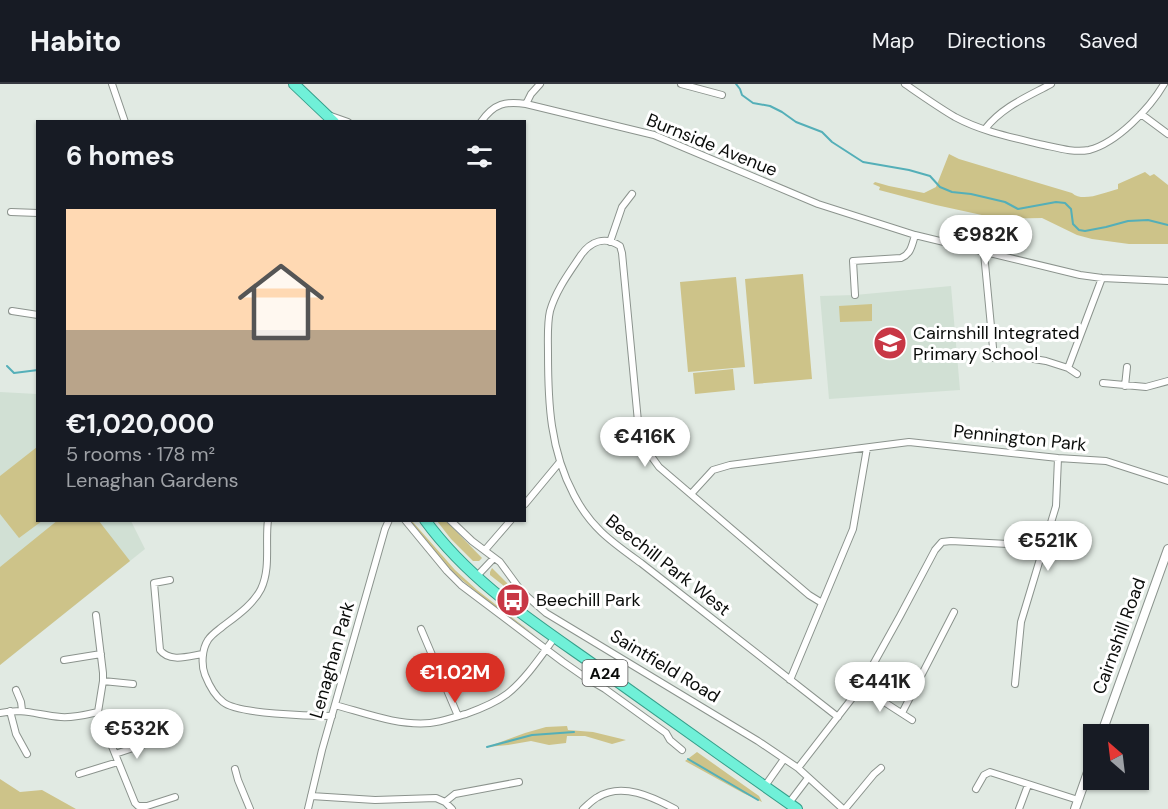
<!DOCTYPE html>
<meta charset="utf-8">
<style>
body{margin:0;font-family:"DM Sans",sans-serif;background:#20242c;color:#f1f3f6;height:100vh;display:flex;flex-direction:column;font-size:22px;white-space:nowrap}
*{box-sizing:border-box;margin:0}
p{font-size:20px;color:#9ea1a6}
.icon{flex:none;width:33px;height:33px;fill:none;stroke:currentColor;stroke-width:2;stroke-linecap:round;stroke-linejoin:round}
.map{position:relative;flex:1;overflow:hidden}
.details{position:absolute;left:36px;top:36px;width:490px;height:402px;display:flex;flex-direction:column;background:#171b24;border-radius:0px;box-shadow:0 2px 4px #0004}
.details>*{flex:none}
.needle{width:39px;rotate:332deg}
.controls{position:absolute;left:1083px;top:640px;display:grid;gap:12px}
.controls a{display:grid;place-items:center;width:66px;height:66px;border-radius:0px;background:#171b24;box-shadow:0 2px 4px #0004;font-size:30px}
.price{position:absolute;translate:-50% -51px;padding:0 14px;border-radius:21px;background:#fff;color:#222;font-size:20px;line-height:39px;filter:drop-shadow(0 2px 3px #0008)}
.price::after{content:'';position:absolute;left:50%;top:36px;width:18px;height:14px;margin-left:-9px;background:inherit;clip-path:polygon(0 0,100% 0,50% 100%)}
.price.active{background:#d93025;color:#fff}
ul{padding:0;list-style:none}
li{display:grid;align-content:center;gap:12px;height:318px;padding:0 30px}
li+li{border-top:2px solid #363941}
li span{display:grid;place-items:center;height:186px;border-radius:0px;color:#555}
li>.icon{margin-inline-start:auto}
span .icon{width:108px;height:108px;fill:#fffc;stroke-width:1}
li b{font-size:26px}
h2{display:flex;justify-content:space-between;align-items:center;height:72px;padding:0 30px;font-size:26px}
header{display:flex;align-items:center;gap:36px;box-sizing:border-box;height:84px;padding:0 30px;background:#171b24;border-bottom:2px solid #363941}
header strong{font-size:28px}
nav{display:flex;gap:33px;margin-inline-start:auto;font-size:21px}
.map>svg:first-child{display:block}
</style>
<header>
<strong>Habito</strong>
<nav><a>Map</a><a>Directions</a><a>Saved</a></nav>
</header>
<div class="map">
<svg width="1168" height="725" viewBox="0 0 1168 725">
<rect width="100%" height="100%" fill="#e1eae3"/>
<path fill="#d1e0d4" d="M951,202l9,104 -131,9 -9,-103 35,-1z
M0,308l37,2 1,126 93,1 14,28 -145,116z"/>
<path fill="#cdc389" d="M949,70l10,5 113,34c11,10 33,-1 46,-4v-5l27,-12 5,4 4,-2 14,11v59h-39l-37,-5 -15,-4 -35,-17 -42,1 -64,-14 -57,-15 1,-3 -7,-3 2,-2 14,4 35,7 12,-6z
M803,190l9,105 -58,5 -9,-105z
M736,193l9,90 -57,5 -8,-90z
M872,220v17l-32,1 -1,-16z
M733,285l2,21 -40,4 -2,-21z
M37,363l1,73 4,1 -23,17 -19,-24v-38z
M58,436l41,1 31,40 -130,104v-98z
M410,437h2l43,49 22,20 59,46 -49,-35 -37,-31 -13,-14z
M437,437h9l36,37 -3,3h-6l-22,-22z
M492,484l23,23 -1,3 -24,-19v-3z
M567,642l1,4 25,2 33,8 -14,4 -27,-8h-18l-1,7 -17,2 -18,-4 -23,4 -21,2 38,-14 21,-6z
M697,668l62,44 3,6 -19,-9 -58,-32z
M0,695l20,13 22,-2 34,19h-76z"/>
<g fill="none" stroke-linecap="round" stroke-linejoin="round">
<path stroke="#54afb8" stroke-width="2" d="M736,0l4,5 2,6 11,8 17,3 12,6 14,10 26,10 10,10 31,20 46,8 21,6 10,11 12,5 19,2 34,8 13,7 38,-7 9,1 6,6 2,15 6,6 6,1 21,-4 22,-6 20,-1 20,5
M7,282l7,7 24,-3
M487,663l45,-12 42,-3
M688,675l70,41"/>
<defs>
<path id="minor" d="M112,0l13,38
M681,0l41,11
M905,0c16,11 33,23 50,33 26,14 55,20 84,27 16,3 33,9 50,6 28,-7 61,-42 75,-66
M526,20l128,31 164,69 97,31 165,40 22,3 66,3
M1141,30l27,20
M331,32l17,6
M481,38c13,-19 25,-21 45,-18l5,-10 9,-10
M985,45c17,-22 42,-32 66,-45
M11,128l27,1
M610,158l12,-35 10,-13
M984,169l10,105
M855,211l-2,-34 48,-3c10,-4 11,-13 14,-23
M12,227l26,4
M1034,275l12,2 22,7 34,-90
M1068,284l9,6
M1103,299l43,4 22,-6
M1125,302l2,-19
M691,410l22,-24 17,-5 179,-23 149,16 48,3 62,20
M525,420l34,-41
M268,436c-3,23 3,48 -7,69 -8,16 -26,28 -39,38 -5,4 -11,8 -14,13 -6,9 -7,25 -3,35 4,10 10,21 18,27 14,12 88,14 109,14
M405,436l42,51 14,14 102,77 23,16 19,11 61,44 4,7 12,10
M450,436l22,21 28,21 22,30 24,21 212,128 40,27 45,41
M485,466l26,-30
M476,493l18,-19
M170,496l-16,3 6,67c10,13 29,6 43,4
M822,519l-13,-8 -150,-128 -13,-18 -7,-17 -17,-179 -2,-7c-15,-10 -29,-5 -39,9 -12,18 -25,35 -31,56 -3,13 -2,28 -2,42 0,50 2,97 26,142 17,33 38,47 67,68l197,154
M96,531l7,58v8l-5,31
M421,545l37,87
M64,576l37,-6
M790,596l63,-151 14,-81
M103,597l30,3
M1015,600l6,-62 35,-116 2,-48
M860,604l21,12 31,20
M16,606l5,12 1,8
M335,621c30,8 63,21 95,18 12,-1 24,-6 36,-9 14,-5 29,-11 41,-20 18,-14 34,-38 48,-57
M10,627l6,23 11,20
M98,628l37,91 3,3h9l28,-9
M0,629c24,-5 37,2 61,4 12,1 24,-2 37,-5
M902,629l52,-101
M115,670l36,-12
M798,684l62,-80 40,-72 35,-66 7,-8 9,-1 57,3 34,5
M235,685l3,11 12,29
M79,690l39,-12
M765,702l19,-27
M976,705l8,-14 6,-3 88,28
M311,712l64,4 61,-2 9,4 7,7
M445,718l10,-8 64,-12
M789,719l19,-25
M308,725l14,-59 63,-221 4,-9
M583,725c5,-4 9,-9 15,-12 24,-15 55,0 77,12
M845,725l29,-35 7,-6
M1019,725l9,-24"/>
<path id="tertiary" d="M1101,651l67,-186
M1075,725l19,-54"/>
<path id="trunk" d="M294,0l40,38
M425,436c46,63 110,103 172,147 67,48 133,95 200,142"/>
</defs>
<use href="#minor" stroke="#8b938d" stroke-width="8"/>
<use href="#tertiary" stroke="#8b938d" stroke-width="10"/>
<use href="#trunk" stroke="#369e8a" stroke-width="12"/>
<use href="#minor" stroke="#fff" stroke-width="6"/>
<use href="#tertiary" stroke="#fff" stroke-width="8"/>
<use href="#trunk" stroke="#70f0d8" stroke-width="10"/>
</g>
<defs>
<symbol id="school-disc" viewBox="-11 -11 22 22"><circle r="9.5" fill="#c83745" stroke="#fff"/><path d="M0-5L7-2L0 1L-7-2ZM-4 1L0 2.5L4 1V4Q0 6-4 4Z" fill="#fff"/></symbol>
<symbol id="bus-disc" viewBox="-11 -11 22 22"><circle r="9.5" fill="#c83745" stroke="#fff"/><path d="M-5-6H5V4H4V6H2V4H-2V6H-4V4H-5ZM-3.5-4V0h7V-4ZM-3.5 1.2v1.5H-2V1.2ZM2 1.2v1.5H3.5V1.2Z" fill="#fff"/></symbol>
</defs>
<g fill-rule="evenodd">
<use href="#school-disc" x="871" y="240" width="38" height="38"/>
<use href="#bus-disc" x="494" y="497" width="38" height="38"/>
</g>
<g text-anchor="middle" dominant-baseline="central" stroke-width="6" stroke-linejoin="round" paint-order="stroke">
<rect fill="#fff" stroke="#545554" stroke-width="1.5" x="582.5" y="576" width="45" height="26" rx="4.5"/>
<g font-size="16" font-weight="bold" fill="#0a0c0a">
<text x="605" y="589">A24</text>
</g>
<g font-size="18" fill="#0a0c0a" stroke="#fff">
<text transform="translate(712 61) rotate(22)">Burnside Avenue</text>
<text transform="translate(1020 354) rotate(6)">Pennington Park</text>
<text transform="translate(668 481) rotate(38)">Beechill Park West</text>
<text transform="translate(1119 552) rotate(-70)">Cairnshill Road</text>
<text transform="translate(332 576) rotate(-74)">Lenaghan Park</text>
<text transform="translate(665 582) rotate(31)">Saintfield Road</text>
</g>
<g font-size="18" fill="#0a0c0a" stroke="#fff" text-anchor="start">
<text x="913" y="249">Cairnshill Integrated<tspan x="913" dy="21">Primary School</tspan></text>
<text x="536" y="516">Beechill Park</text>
</g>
</g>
</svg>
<div class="controls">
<a><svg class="needle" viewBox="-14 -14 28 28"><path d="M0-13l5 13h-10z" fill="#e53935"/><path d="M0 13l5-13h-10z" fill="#9ea1a6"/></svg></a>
</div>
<b class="price" style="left:986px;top:182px">€982K</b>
<b class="price" style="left:645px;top:384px">€416K</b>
<b class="price" style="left:1048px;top:488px">€521K</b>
<b class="price active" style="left:455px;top:620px">€1.02M</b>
<b class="price" style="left:880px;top:629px">€441K</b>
<b class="price" style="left:137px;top:676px">€532K</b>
<section class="details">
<h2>6 homes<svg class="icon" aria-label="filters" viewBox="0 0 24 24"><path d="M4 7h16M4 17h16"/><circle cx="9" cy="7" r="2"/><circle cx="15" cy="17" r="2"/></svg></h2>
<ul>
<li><span style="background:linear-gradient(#ffd9b3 65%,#b9a48a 0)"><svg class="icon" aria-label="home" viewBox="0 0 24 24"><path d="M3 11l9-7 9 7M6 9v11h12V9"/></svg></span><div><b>€1,020,000</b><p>5 rooms · 178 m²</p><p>Lenaghan Gardens</p></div></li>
</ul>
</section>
</div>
